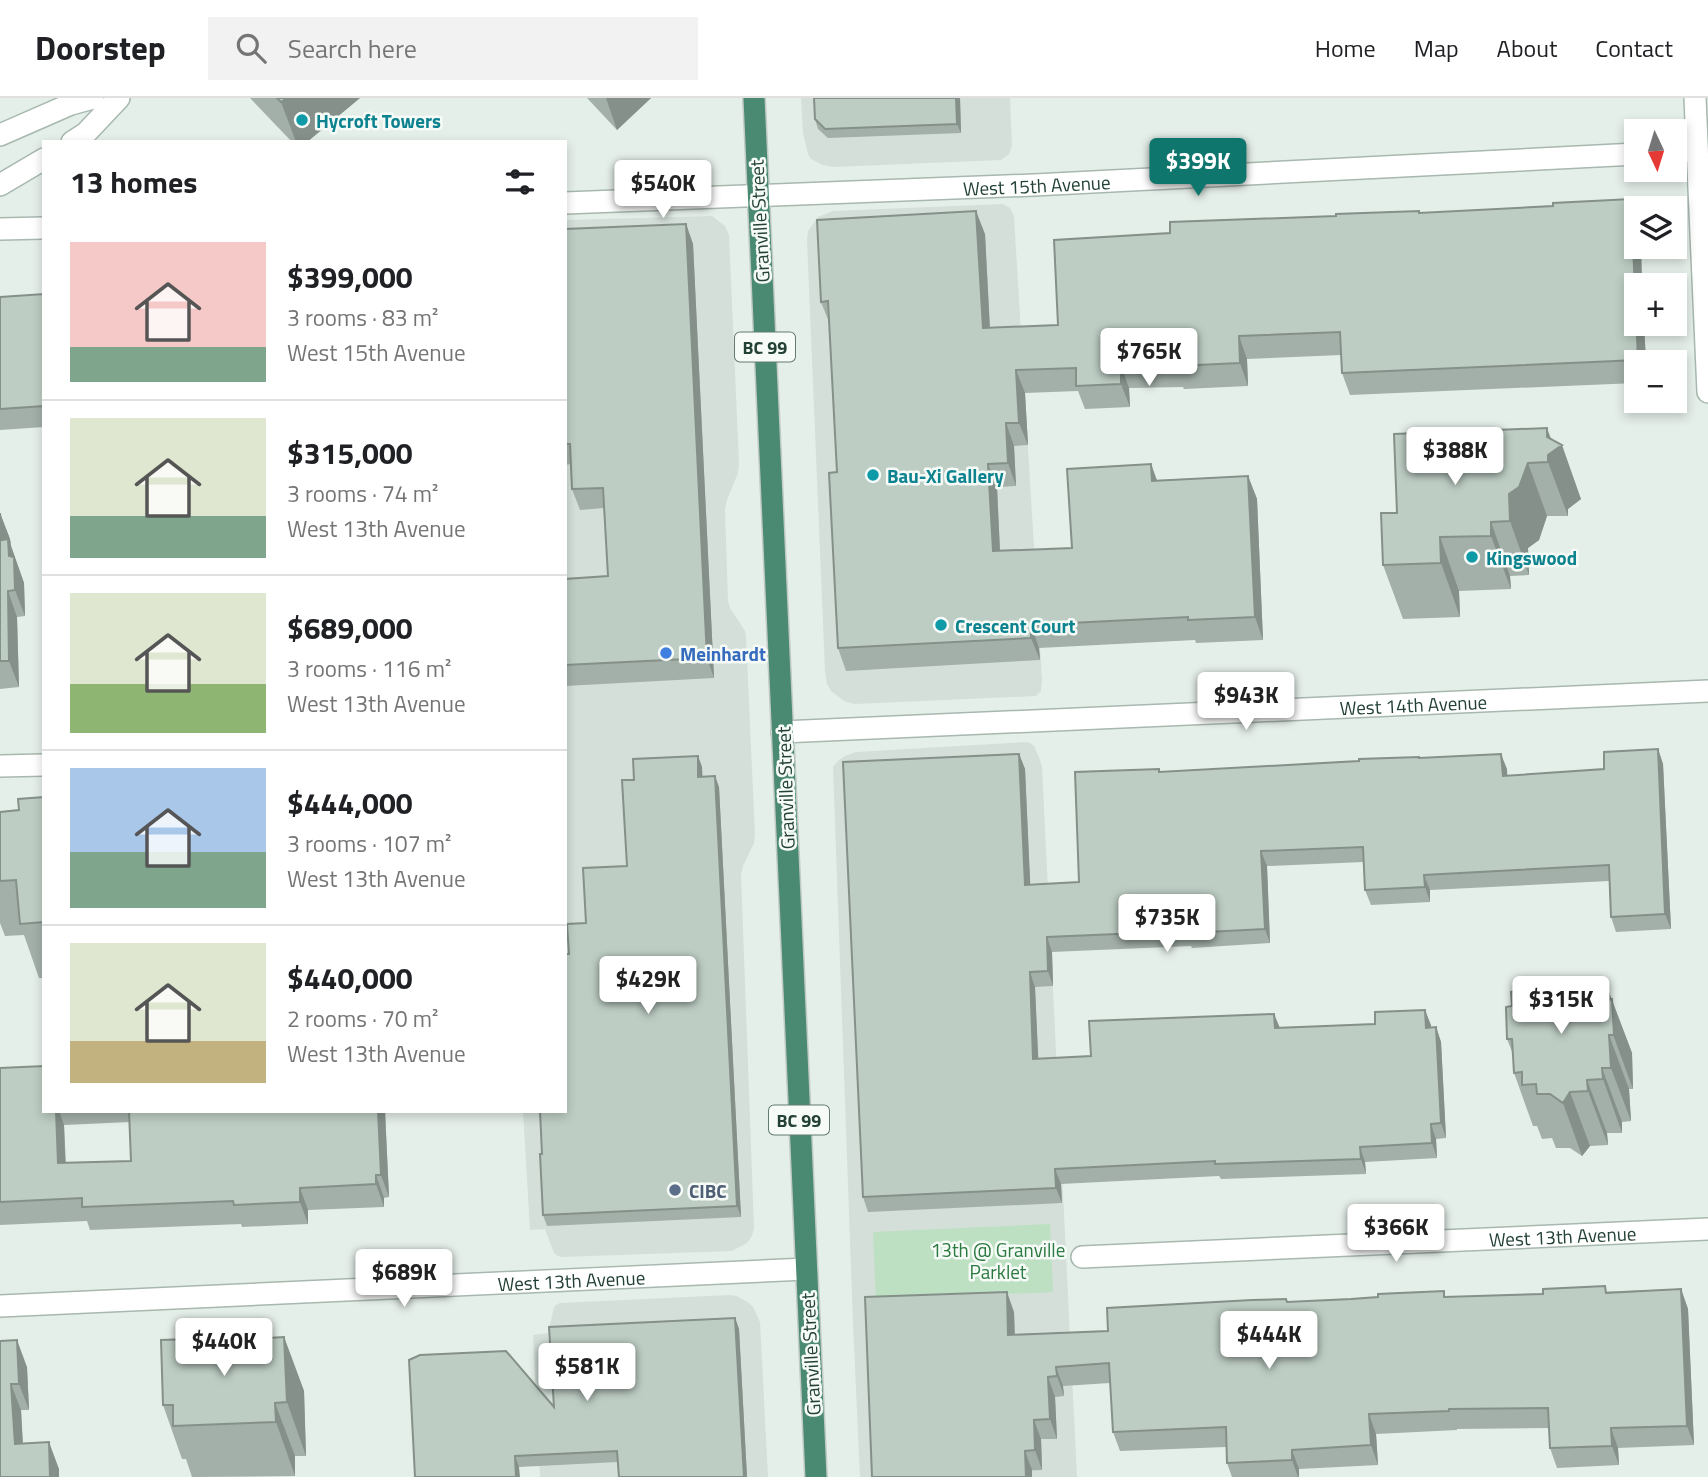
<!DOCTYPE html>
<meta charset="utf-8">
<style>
body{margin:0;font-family:"Titillium Web",sans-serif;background:#f2f2f2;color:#202124;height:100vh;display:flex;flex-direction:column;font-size:26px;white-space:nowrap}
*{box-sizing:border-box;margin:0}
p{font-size:23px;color:#757577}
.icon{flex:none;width:38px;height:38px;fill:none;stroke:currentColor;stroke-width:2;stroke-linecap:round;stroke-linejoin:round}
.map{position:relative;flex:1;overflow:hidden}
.panel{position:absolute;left:42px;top:42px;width:525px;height:973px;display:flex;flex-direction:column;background:#fff;border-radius:0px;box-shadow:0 4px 10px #0003}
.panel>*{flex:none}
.needle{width:46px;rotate:176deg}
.buttons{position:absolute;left:1624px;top:21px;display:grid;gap:14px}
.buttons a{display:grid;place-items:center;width:63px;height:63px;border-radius:0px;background:#fff;box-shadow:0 4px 10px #0003;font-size:35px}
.price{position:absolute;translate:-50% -60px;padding:0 16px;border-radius:7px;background:#fff;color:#222;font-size:23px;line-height:46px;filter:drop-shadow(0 2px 4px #0008)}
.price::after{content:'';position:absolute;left:50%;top:42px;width:21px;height:16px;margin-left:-10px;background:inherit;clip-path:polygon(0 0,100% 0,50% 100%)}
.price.active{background:#0f766e;color:#fff}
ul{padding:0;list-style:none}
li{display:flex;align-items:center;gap:21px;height:175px;padding:0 28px}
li+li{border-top:2px solid #e0e0e0}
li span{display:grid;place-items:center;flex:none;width:196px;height:140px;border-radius:0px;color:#555}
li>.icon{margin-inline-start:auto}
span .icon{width:84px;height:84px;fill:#fffc;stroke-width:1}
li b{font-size:30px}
h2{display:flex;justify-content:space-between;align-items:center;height:84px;padding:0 28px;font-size:30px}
header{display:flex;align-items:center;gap:42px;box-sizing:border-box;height:98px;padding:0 35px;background:#fff;border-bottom:2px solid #e0e0e0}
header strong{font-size:33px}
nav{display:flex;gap:38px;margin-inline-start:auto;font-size:24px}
.search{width:490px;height:63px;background:#f2f2f2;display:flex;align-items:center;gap:18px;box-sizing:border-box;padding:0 24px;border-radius:0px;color:#757577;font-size:26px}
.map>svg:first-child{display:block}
</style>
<header>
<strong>Doorstep</strong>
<div class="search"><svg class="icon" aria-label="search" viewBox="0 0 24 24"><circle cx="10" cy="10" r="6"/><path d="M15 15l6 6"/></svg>Search here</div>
<nav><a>Home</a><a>Map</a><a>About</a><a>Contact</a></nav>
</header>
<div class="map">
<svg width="1708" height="1379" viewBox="0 0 1708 1379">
<rect width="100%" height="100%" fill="#e5efe9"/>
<path fill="#d3dfd8" d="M801,0h209l2,48 -3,8 -8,6 -168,7 -10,-2 -12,-6 -3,-5 -5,-21z
M1003,106l7,4 4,8 28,464 -1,11 -5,5 -182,8 -10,-3 -13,-10 -4,-7 -2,-13 -18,-431 1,-9 10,-14 15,-6z
M712,118l13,10 4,9 10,228 -1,10 -11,27 -2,10 3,91 2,7 15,23 1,6 9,198 -1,8 -11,23 -2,8 13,354 -2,8 -5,7 -15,8 -169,6 -5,-1 -4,-3 -9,-24 -15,1 -7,-119h42v-891z
M1025,644l5,1 4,3 5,11 3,10 35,710h-217l-7,-153 -20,-557 5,-6 7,-5 11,-4z
M730,1197l7,1 12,7 4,4 7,15 8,155h-228l-7,-142 15,-2 6,-26 2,-2 4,-2z"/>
<path fill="#bde0c2" d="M1050,1126l3,68 -177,8 -3,-68z"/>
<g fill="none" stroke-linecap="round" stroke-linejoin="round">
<defs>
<g id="minor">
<path d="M1675,54l22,-2"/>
<path id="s1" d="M565,105l469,-18 602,-31"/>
<path d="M0,131l44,-1"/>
<path id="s2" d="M782,634l926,-41"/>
<path d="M0,668l44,-1"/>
<path id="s3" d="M1082,1159l626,-28"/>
<path id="s4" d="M0,1208l806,-37"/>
</g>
<path id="tertiary" d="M1695,0l13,294
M0,37l71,-31 22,-6
M72,44l14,-9 33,-35
M0,87l44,-26"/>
<path id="trunk" d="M754,0l62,1379"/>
</defs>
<use href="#minor" stroke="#a7b8af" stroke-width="24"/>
<use href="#tertiary" stroke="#a7b8af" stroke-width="24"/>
<use href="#trunk" stroke="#c1cac6" stroke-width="24"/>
<use href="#minor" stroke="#fff" stroke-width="21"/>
<use href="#tertiary" stroke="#fff" stroke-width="21"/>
<use href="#trunk" stroke="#4a8a72" stroke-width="21"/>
</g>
<path fill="#a3b0a9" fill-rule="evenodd" d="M250,0h110l-53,44h-15z
M587,0h64l-34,32z
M960,0l1,35 -133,5 -10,-9 -3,-10z
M1631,101l5,14v34h5l1,38h-6v39h8l2,38h-10v21l-286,12 -8,-22 -1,-18 -94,4 1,27 -64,3 -1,-2 -54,1 1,19 -45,2 -7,-18 -53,2 3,52 -14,1 2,40 -19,1 3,64 72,-3 79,-84 6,16 91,-4 9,23 6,141 -67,3 -1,-3 -156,8 1,12 -194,11 -8,-23 -1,-176 -8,-150 -8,-20 164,-68 5,94 68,-3 112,-92 166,-17 83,-5 1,2 133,-7z
M686,126l7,20 21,434 -149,8v-107l43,-3 -4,-68 -24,2 -8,-21 -1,-25 -6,1v-236z
M44,196v133l-44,3v-133z
M1551,341l30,60 -13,10v7h-21l-8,24 -11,8 1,27 -19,1 1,13 -52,2 1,26 -57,2 -20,-54z
M0,415l10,26 1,7 13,37 1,33 -8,1 2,70 -19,2z
M1658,651l5,15 8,165 -55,3 -5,-15 -2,-36 -179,9v12l-59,3 -6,-15 -1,-28 -97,4 3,77 -78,5 -1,-2 -139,6 1,34 -18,1 3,72 53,-3 183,-42 5,14 152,-3v2h5l5,15 5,96 -10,1 1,19 -72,4 1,12 -145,5 -2,-3 -158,8 1,19 -194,9 -5,-15 156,-443 6,15 5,116 49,-3 80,-113 1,3 260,-14 87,11v7l97,-7z
M698,658l4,11v10l17,10 22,430 -194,9 -4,-11 -1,-61 27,-200 17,-31 41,-57 7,-86z
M44,699v181h-5l-15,-43 -19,1 -5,-13v-111l19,-2z
M1596,884l2,6 9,-1 25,66 1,36h-4l2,32 -9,1v11h-15l1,12 -18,1 -8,10 -12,-8h-14l-4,-10 -10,1 -5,-13h-4l-19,-53 -1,-19 -6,-15 5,-33z
M0,970l44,43h341l4,86 -5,1v9l-76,3v14l-66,3 -1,-3 -151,6 -3,-9 -87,4zM130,1024l1,39 -65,2 -2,-38z
M1681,1191l7,20 6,136 -76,3 1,17 -62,3 -7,-20 -1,-20 -92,1v1l-81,4 2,31 -79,4v8h-67l-5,-14 -1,-16 -106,4 -7,-19 -3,-49 -47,3 1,10 -9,1 2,42h-16l1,31 -170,7 142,-165 1,22 93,-3 180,-29z
M735,1220l4,11 8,148h-128l-1,-15 -99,5 -104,10z
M284,1239l20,54 2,65h-11v20l-103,1 -6,-18h-4l-19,-54 90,-66z
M0,1243l27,26 2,43h-8l2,33 36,26 -59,8z"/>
<path fill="#849089" d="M287,0h73l-53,44h-11l-15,-40z
M606,0h45l-34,32z
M956,0h4l1,35 -4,-9z
M1631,101l5,14v34h5l1,38h-6v25z
M976,113l9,23 6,117 -8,-23z
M686,126l7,20 21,434 -7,-20z
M1637,226h7l2,38h-7l-1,-2z
M1239,238l8,23 1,27 -8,-23z
M1121,267l8,23 1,19 -9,-23z
M1016,272l9,23 3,52 -9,-22z
M1006,325l8,23 2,40 -8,-23z
M1547,330l8,22 7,-5 19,54 -13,10v7l-20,-54z
M1528,365l19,53 -8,24 -11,8 1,27 -19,-54 -1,-27z
M988,366l9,23 4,87 -8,-23z
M1151,366l8,23 -7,-6z
M1248,378l9,23 6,141 -8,-23z
M0,415l10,26 1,7 13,37 1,33 -10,-26 -13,-50z
M1491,424l19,54 1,13 -20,-53z
M1440,439l19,54 1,26 -19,-54z
M8,493l9,26 2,70 -10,-26z
M1031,527l8,23 1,12 -9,-22z
M1658,651l5,15 8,165 -6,-15z
M1019,656l6,15 6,131 -6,-15z
M1501,656l6,15 1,22 -5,-15z
M698,658l4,11 1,21 -5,-11z
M715,678l4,11 22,430 -4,-11z
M1261,753l6,15 3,77 -5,-14z
M1424,777l6,15v12l-5,-15z
M1047,839l5,15 1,34 -5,-15z
M1030,874l5,15 4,87 -6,-15z
M1596,884l18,50 -6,-32 -1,-13 25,66 1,36 -37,-101z
M1425,912l6,15 1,17 -6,-14z
M1274,916l6,14h-5z
M1436,929l5,15 5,96 -5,-15z
M1609,937l20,54 2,32 -20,-53z
M1602,970l20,54v11l-19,-54z
M1587,982l20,53 1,12 -20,-54z
M1570,994l20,54 -8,10 -19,-53z
M56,1013h3l5,14 2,61 -8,-23z
M378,1013h7l4,86 -8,-22z
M1431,1026l5,15 1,19 -5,-15z
M1360,1049l5,15 1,12 -5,-15z
M1055,1071l6,15 1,19 -6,-15z
M376,1077l8,23v9l-8,-23z
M300,1090l8,22v14l-8,-22z
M1681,1191l7,20 6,136 -7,-19z
M1007,1194l7,20 1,42 -7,-19z
M735,1220l4,11 8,148h-3z
M284,1239l20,54 2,65 -19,-54z
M17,1242l10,27 2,43 -10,-26z
M1056,1269l7,19 1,10 -7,-20z
M1048,1279l7,20 2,42 -7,-20z
M11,1286l10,26 3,61 -9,-27z
M275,1305l20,53v20l-19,-54z
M1369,1316l7,20 2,31 -7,-20z
M1034,1322l7,19 1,31 -7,-20z
M1611,1330l7,20 1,17 -7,-19z
M49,1344l10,27v8h-9z
M1292,1352l7,19v8h-1l-6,-17z
M1025,1353l7,19v7h-6z
M515,1358l4,11 1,10h-4z"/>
<path fill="#bdcdc4" stroke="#849089" stroke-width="2" d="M277,0h10l-6,4z
M814,0h142l1,26 -132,5 -10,-10z
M1631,101l7,161 -296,13 -2,-41 -101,4 1,27 -65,3v-2l-54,1v19l-45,2v-18l-60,2 3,53h-13l2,40 -20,1 5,87 79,-3 -5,-79 84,-5 1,17 96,-5 7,141 -67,3v-3l-157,8v13l-193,10 -9,-175 8,-1 -9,-171 -7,1 -4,-82 159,-9 7,117 75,-3 -4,-85 116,-7v-11l166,-6v-2l83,-3v2l134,-7v-3z
M686,126l21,434 -142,7v-86l43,-3 -5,-88 -31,1 -2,-45h-5v-215z
M44,196v112l-44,3v-112z
M1547,330v9l15,8 -14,10v7l-20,1 -9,24 -10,7 1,27 -19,1v14l-51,1 1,26 -58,2 -2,-52h16l-3,-79z
M0,415l2,27 6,-1 1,17 5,1 1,33 -7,1 1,70h-9z
M1658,651l7,165 -54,3 -2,-52 -185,10 1,12 -60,3 -2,-43 -102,4 4,78 -78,4v-2l-140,6 1,34 -18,1 3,87 58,-3 -2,-35 185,-7 1,14 100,-4v-12l50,-2 1,18 10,-1 5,96 -10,1 1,19 -72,4 1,12 -146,5v-3l-160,8 1,19 -193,9 -20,-435 176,-8 6,131 54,-3 -4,-110 84,-3v3l200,-11v-2l60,-2v1l82,-4 2,22 101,-7v-17z
M698,658v21l17,-1 22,430 -194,9 -3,-61h2l-2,-43h25v-157h4l-2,-30 19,-1 -3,-55 44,-2 -5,-86h12l-1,-21z
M44,699v125l-24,2 -4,-44 -16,1v-69l19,-2 -1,-11z
M1596,884v6l11,-1 1,13 4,-1 2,36h-5l2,33h-9l1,11 -16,1 1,11 -18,1 -7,11 -13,-9h-13l-1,-10 -14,1v-13l-8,1 -2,-34h-5l-1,-32 6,-1 -1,-14 10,-1 -1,-5z
M44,968v45h12l2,52 73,-2 -2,-50h249l3,64h-5v9l-76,4v14l-66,3 -1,-4 -151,6v-9l-82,4v-134z
M1605,1188l1,7 75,-4 6,137 -76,2 1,18 -62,2 -2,-40 -99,1v2l-80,3 2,31 -79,5v10l-65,3 -1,-36 -113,5 -4,-69 -53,4 1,9 -9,1 2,42 -16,1 1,30 -10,1 1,26h-154l-7,-180 142,-5 1,43 100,-4 -1,-23 145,-8 34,-1 1,3 64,-3 27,-2v-3l66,-3v6l99,-3v-5z
M735,1220l9,159h-125l-2,-26 -102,5 1,21h-101l-6,-117 11,-5 86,-4 48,56 -5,-80z
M250,1232v9l34,-2 3,65 -12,1 1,19 -103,4v-21h-10l-2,-65 29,-1v-6z
M17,1242l2,44h-8l4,60 34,-2 1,35h-50v-136z"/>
<g fill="#0f9aa8" stroke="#f6fbf8" stroke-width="2.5">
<circle cx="302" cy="22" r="7"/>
<circle cx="873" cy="377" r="7"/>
<circle cx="1472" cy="459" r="7"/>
<circle cx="941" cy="527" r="7"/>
</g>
<circle fill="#3f7fe0" stroke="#f6fbf8" stroke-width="2.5" cx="666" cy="555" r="7"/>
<circle fill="#5c6f8a" stroke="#f6fbf8" stroke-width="2.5" cx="675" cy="1092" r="7"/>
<g text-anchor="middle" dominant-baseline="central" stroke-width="5" stroke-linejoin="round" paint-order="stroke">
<g fill="#f6fbf8" stroke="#627a70" stroke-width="2">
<rect x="735" y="234.5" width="60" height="29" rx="5"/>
<rect x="769" y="1007.5" width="60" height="29" rx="5"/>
</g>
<g font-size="18" font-weight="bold" fill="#234235">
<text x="765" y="249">BC 99</text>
<text x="799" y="1022">BC 99</text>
</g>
<g font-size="19" font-weight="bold" fill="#0d838f" stroke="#f6fbf8" text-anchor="start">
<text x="316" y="22">Hycroft Towers</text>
<text x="887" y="377">Bau-Xi Gallery</text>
<text x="1486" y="459">Kingswood</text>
<text x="955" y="527">Crescent Court</text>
</g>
<g font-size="19" fill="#234235" stroke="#f6fbf8">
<text stroke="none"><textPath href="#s1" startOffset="472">West 15th Avenue</textPath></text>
<text transform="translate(759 123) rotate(-93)">Granville Street</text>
<text stroke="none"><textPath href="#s2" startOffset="632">West 14th Avenue</textPath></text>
<text transform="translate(785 690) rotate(-92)">Granville Street</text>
<text stroke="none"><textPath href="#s3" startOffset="481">West 13th Avenue</textPath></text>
<text stroke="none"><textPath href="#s4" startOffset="572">West 13th Avenue</textPath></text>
<text transform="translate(810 1256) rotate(-93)">Granville Street</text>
</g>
<g font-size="19" font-weight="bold" fill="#366cbe" stroke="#f6fbf8" text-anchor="start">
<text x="680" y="555">Meinhardt</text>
</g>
<g font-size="19" font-weight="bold" fill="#4e5e75" stroke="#f6fbf8" text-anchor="start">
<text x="689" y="1092">CIBC</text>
</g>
<g font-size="19" fill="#2b7a3f" stroke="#f6fbf8">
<text x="998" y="1151">13th @ Granville<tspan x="998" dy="22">Parklet</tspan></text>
</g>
</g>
</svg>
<div class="buttons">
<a><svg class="needle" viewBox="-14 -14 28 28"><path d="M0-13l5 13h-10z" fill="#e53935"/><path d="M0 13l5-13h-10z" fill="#757577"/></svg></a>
<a><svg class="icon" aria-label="layers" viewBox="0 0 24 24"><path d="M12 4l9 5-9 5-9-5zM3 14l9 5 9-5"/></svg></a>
<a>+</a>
<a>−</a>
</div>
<b class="price active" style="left:1198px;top:100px">$399K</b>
<b class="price" style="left:663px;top:122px">$540K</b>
<b class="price" style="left:1149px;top:290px">$765K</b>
<b class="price" style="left:1455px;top:389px">$388K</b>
<b class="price" style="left:1246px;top:634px">$943K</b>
<b class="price" style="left:1167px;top:856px">$735K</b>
<b class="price" style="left:648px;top:918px">$429K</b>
<b class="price" style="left:1561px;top:938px">$315K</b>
<b class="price" style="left:1396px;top:1166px">$366K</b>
<b class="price" style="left:404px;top:1211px">$689K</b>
<b class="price" style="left:1269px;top:1273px">$444K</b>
<b class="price" style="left:224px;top:1280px">$440K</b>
<b class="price" style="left:587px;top:1305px">$581K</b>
<section class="panel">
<h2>13 homes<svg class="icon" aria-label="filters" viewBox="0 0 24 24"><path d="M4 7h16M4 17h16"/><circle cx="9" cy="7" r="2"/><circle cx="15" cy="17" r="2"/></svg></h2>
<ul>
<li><span style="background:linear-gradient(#f6c9c9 75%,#7fa58c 0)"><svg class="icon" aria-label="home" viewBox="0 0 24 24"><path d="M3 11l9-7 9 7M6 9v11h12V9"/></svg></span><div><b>$399,000</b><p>3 rooms · 83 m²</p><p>West 15th Avenue</p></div></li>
<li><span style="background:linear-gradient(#dfe7d0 70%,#7fa58c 0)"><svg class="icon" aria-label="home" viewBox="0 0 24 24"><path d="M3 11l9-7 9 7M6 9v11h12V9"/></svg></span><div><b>$315,000</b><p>3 rooms · 74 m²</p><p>West 13th Avenue</p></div></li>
<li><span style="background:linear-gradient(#dfe7d0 65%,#8fb573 0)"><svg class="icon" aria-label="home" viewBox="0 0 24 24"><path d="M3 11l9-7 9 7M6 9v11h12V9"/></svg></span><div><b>$689,000</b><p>3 rooms · 116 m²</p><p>West 13th Avenue</p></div></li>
<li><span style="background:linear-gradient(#a9c7e8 60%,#7fa58c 0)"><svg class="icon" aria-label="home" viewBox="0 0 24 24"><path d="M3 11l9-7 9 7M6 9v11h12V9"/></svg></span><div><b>$444,000</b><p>3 rooms · 107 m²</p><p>West 13th Avenue</p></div></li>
<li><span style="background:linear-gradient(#dfe7d0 70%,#c2b280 0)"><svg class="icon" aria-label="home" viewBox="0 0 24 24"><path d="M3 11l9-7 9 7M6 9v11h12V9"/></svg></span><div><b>$440,000</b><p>2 rooms · 70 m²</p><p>West 13th Avenue</p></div></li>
</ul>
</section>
</div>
